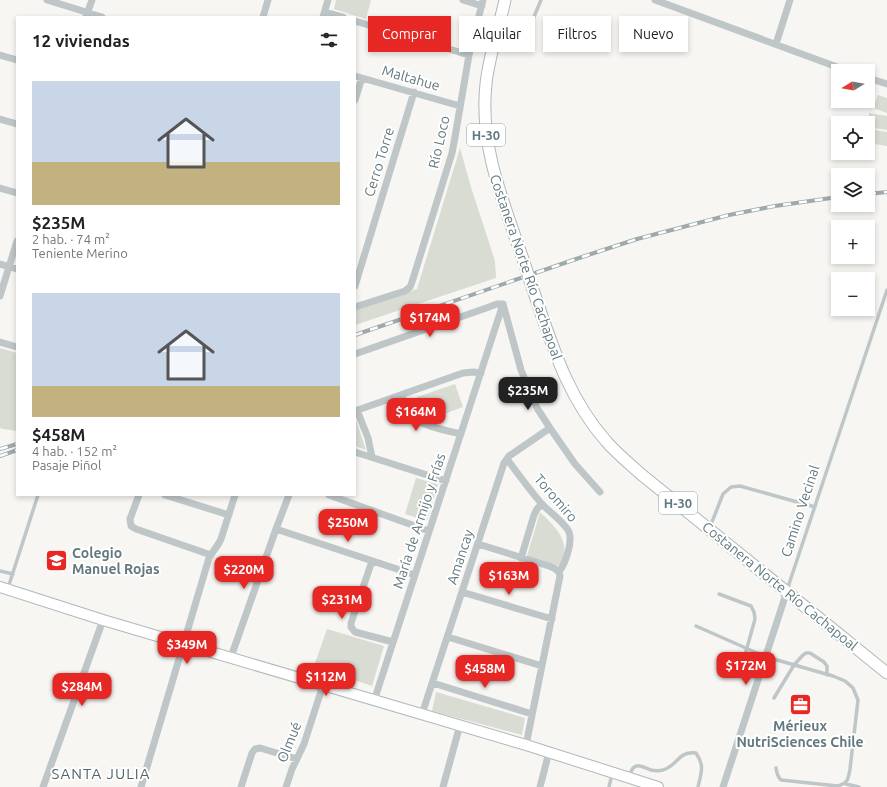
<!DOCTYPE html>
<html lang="es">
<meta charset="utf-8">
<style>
body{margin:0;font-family:Ubuntu,sans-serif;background:#f6f6f6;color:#222;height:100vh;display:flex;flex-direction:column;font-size:15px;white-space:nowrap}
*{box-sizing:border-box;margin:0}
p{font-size:13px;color:#767676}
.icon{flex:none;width:22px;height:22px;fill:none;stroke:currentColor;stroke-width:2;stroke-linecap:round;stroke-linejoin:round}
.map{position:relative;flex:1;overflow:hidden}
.side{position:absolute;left:16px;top:16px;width:340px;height:480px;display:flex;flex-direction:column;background:#fff;border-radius:0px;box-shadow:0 2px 6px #0003}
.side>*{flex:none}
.top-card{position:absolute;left:368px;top:16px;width:380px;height:36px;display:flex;gap:8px}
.needle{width:26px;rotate:259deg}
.fabs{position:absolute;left:831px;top:64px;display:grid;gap:8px}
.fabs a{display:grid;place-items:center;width:44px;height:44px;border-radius:0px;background:#fff;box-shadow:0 2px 6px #0003;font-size:20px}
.price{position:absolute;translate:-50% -34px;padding:0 9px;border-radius:8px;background:#e62724;color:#fff;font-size:13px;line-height:26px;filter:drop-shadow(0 1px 2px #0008)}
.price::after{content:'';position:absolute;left:50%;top:24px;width:12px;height:9px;margin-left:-6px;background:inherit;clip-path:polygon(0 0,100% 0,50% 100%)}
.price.selected{background:#222;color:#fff}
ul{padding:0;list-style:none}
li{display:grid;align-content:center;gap:8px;height:212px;padding:0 16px}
li span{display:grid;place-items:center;height:124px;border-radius:0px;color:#555}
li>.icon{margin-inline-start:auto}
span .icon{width:72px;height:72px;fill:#fffc;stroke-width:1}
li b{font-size:17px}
h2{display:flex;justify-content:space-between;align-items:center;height:48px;padding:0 16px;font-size:17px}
.pill{padding:0 14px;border-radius:0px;background:#fff;box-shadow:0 2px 6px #0003;font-size:14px;line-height:36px}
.pill.selected{background:#e62724;color:#fff}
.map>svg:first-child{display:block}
</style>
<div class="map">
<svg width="887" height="787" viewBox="0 0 887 787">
<rect width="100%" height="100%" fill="#f7f6f3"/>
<path fill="#d8dcd2" d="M336,0h35l-5,19 -32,-10z
M878,95l9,3v15l-14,-5z
M869,113l18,3v14l-19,-3z
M868,129l19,3v14l-19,-3z
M460,148l11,39 24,74 1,17 -141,47v-15l62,-21z
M0,348l17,5v78l-14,-2 -3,-1z
M455,384l8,23 -38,14 -8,-24z
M355,417l11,33 -11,-4z
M416,478l22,6 -11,37 -22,-7z
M540,512c11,11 27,24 24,42 -1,4 -3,8 -4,12l-33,-10z
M327,629l57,17 -12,40 -58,-20z
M436,692l89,26 -3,17 -90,-24z"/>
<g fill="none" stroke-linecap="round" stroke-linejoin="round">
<defs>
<path id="secondary" d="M0,587l103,33 423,125 132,42"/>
<path id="primary" d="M505,0c-6,28 -16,55 -19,84 -7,62 18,120 38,178
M531,284c20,57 35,112 75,157 11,13 24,23 36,34l245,198"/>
</defs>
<use href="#secondary" stroke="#afb8bb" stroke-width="12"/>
<use href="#primary" stroke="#b1b8ba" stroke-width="13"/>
<path stroke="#bfc6c8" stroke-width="3.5" d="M531,24l10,-24
M710,527l13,-33 8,-7 9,-1 75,21
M0,571l13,3
M8,588l30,-93
M787,590l100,-300
M719,594l32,12 3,6 1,7 -15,54
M696,626l61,27 20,7 56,16 12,5 8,7 5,12 -8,69c-2,10 -1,13 -12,17l-57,-6c-4,-4 -4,-7 -5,-12
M774,698l20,-33 9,-10 3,-2h4l14,9 3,4v9
M629,777c1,-3 2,-6 4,-9 5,-5 12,0 18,2 4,1 8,1 12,0 15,-4 14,-19 33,-17 9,13 5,20 2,34
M846,784l13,3
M609,787l3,-13"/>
<path stroke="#bfc6c8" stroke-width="7" d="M47,0l55,17
M463,0l19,6
M655,0l193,71
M325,12l18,5
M86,17l6,-17
M263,17l5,-17
M323,17l5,-17
M355,21l114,34
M776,44l14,-44
M0,55l17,5
M355,76l105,30
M868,78l19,6
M355,100l7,-22
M0,119l17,5
M0,188l17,5
M0,264l17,5
M355,286l59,-194
M0,296l17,-55
M503,304l18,66 16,38 13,20 25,36 25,28
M355,307l50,-16 5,-4 2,-5 40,-129 3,-16 14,-82 14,-55
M0,342l17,5
M355,354l134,-47 8,-3h6
M402,395c2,7 3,14 8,20 8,10 38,16 51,19
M357,410l11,28 4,19
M355,411l108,-38 10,-1 8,1
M355,452l91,29
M507,459c11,15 22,30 34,44 7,8 24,20 28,29 4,10 -4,32 -10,40l1,4 -1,5 -33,164
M139,495l-9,24 1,7 5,3 75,26
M165,495l64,20
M329,495l100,36
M276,529l139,46
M478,544l71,22 5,2 5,4
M521,558l13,-43 3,-6 5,-5
M372,561l-21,62v4l4,5 38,10
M462,592l90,27
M448,637l94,29
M231,657l45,-128 13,-34
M433,683l99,31
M374,701l129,-397
M422,714l82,-251 5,-7 41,-28
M43,787l60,-167
M141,787l68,-229c3,-6 9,-12 12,-19l14,-44
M241,787l11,-34 3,-4 5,-1 37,11
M286,787l6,-18 12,-25 19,-59
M443,787l17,-62
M540,787l9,-35
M723,787l64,-196"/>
<use href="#secondary" stroke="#fff" stroke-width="10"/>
<use href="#primary" stroke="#fff" stroke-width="11"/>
<defs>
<path id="rail" d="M868,194l19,-2
M355,335l227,-78 55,-18 92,-24 46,-9 63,-9
M0,449l17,-5
M0,456l17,-6"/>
</defs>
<use href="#rail" stroke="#9ea9ac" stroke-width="4"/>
<use href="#rail" stroke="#fff" stroke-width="2.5" stroke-dasharray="8" stroke-linecap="butt"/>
<defs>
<path id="primary-bridge" d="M524,262l7,22"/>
</defs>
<use href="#primary-bridge" stroke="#b1b8ba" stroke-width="13" stroke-linecap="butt"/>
<use href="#primary-bridge" stroke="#fff" stroke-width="11"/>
</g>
<defs>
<symbol id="school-square" viewBox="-11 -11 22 22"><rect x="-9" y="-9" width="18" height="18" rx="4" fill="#e62724" stroke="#fff"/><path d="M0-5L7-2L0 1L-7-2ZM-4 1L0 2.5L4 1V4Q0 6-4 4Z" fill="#fff"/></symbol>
<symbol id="office-square" viewBox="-11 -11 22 22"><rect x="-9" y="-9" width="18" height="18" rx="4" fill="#e62724" stroke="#fff"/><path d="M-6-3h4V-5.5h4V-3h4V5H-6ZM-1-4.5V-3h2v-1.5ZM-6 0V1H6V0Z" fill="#fff"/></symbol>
</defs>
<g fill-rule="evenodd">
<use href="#school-square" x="44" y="548" width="25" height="25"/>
<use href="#office-square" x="788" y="692" width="25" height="25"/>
</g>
<g text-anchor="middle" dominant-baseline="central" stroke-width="4" stroke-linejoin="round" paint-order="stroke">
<g fill="#fff" stroke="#90a1a5" stroke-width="1">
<rect x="467" y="124" width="38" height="22" rx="3"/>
<rect x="659" y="492" width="38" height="22" rx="3"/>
</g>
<g font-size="13" font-weight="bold" fill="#61797f">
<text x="486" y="135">H-30</text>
<text x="678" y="503">H-30</text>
</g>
<g font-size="14" fill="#61797f" stroke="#fff">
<text transform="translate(411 78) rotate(16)">Maltahue</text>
<text transform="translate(439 142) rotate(-77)">Río Loco</text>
<text transform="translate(379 162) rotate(-73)">Cerro Torre</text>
<text transform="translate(526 267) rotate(71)">Costanera Norte Río Cachapoal</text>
<text transform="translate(556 498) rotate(49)">Toromiro</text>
<text transform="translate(800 511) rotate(-72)">Camino Vecinal</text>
<text transform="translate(419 521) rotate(-72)">María de Armijo y Frías</text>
<text transform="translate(460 557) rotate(-72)">Amancay</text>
<text transform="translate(780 586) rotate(39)">Costanera Norte Río Cachapoal</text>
<text transform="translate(289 742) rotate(-68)">Olmué</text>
</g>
<g font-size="14" font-weight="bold" fill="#61797f" stroke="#fff" text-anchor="start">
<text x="72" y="553">Colegio<tspan x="72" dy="16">Manuel Rojas</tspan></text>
<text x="800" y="726" text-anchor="middle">Mérieux<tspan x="800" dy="16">NutriSciences Chile</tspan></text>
</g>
<g font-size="15" letter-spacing="1" fill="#53656a" stroke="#fff">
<text x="101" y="773">SANTA JULIA</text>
</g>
</g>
</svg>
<div class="fabs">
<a><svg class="needle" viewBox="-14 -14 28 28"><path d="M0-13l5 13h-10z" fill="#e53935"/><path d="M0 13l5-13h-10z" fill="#767676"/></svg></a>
<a><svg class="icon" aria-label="locate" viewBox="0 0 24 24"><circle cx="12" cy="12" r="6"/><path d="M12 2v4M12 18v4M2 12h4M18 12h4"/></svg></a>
<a><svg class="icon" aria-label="layers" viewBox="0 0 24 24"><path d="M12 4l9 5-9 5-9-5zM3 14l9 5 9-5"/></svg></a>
<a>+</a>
<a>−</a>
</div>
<b class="price" style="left:430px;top:338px">$174M</b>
<b class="price selected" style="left:528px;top:411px">$235M</b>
<b class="price" style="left:416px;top:432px">$164M</b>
<b class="price" style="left:348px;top:543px">$250M</b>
<b class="price" style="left:244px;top:590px">$220M</b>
<b class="price" style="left:509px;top:596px">$163M</b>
<b class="price" style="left:342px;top:620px">$231M</b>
<b class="price" style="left:187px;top:665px">$349M</b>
<b class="price" style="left:746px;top:686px">$172M</b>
<b class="price" style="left:485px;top:689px">$458M</b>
<b class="price" style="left:326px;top:697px">$112M</b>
<b class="price" style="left:82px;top:707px">$284M</b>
<div class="top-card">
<a class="pill selected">Comprar</a>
<a class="pill">Alquilar</a>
<a class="pill">Filtros</a>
<a class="pill">Nuevo</a>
</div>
<section class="side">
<h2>12 viviendas<svg class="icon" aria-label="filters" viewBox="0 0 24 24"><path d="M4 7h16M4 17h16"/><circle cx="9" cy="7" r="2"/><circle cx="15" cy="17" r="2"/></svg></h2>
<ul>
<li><span style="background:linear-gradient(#c9d6e8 65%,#c2b280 0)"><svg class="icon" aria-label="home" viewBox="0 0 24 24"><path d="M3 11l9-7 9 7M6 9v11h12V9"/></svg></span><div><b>$235M</b><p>2 hab. · 74 m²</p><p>Teniente Merino</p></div></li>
<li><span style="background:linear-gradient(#c9d6e8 75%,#c2b280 0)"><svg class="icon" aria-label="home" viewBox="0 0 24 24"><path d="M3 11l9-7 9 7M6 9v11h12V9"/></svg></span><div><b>$458M</b><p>4 hab. · 152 m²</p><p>Pasaje Piñol</p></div></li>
</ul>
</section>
</div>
